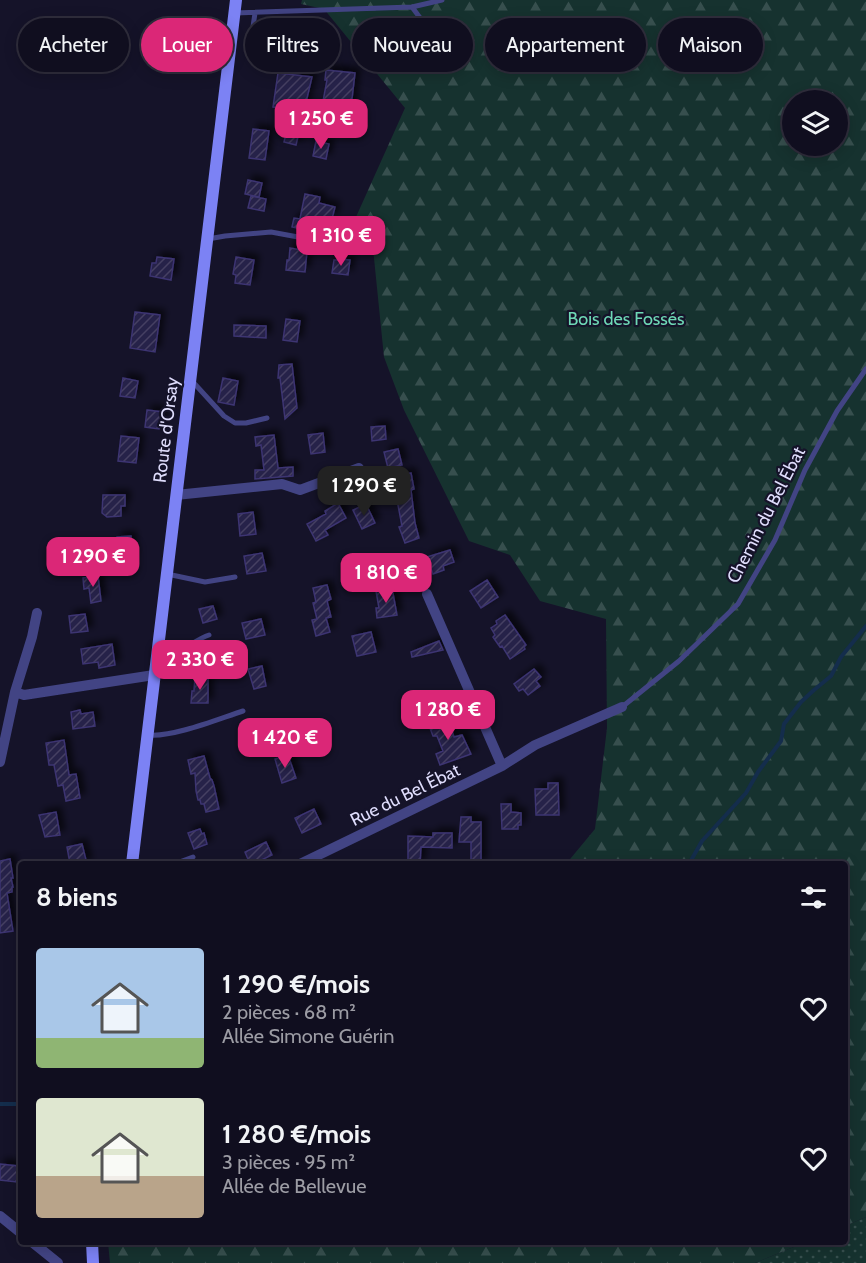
<!DOCTYPE html>
<html lang="fr">
<meta charset="utf-8">
<style>
body{margin:0;font-family:Cabin,sans-serif;background:#191728;color:#f1f3f6;height:100vh;display:flex;flex-direction:column;font-size:22px;white-space:nowrap}
*{box-sizing:border-box;margin:0}
p{font-size:20px;color:#9c9ca4}
.icon{flex:none;width:33px;height:33px;fill:none;stroke:currentColor;stroke-width:2;stroke-linecap:round;stroke-linejoin:round}
.map{position:relative;flex:1;overflow:hidden}
.panel{position:absolute;left:18px;top:861px;width:830px;height:384px;display:flex;flex-direction:column;background:#100e1f;border-radius:6px;box-shadow:0 3px 15px #0003,0 0 0 2px #302e3d}
.panel>*{flex:none}
.banner{position:absolute;left:18px;top:18px;width:831px;height:54px;display:flex;gap:12px}
.buttons{position:absolute;left:782px;top:90px;display:grid;gap:12px}
.buttons a{display:grid;place-items:center;width:66px;height:66px;border-radius:50%;background:#100e1f;box-shadow:0 3px 15px #0003,0 0 0 2px #302e3d;font-size:30px}
.price{position:absolute;translate:-50% -51px;padding:0 14px;border-radius:12px;background:#db2777;color:#fff;font-size:20px;line-height:39px;filter:drop-shadow(0 2px 3px #0008)}
.price::after{content:'';position:absolute;left:50%;top:36px;width:18px;height:14px;margin-left:-9px;background:inherit;clip-path:polygon(0 0,100% 0,50% 100%)}
.price.current{background:#222;color:#fff}
ul{padding:0;list-style:none}
li{display:flex;align-items:center;gap:18px;height:150px;padding:0 18px}
li span{display:grid;place-items:center;flex:none;width:168px;height:120px;border-radius:6px;color:#555}
li>.icon{margin-inline-start:auto}
span .icon{width:72px;height:72px;fill:#fffc;stroke-width:1}
li b{font-size:26px}
h2{display:flex;justify-content:space-between;align-items:center;height:72px;padding:0 18px;font-size:26px}
.tag{padding:0 21px;border-radius:27px;background:#100e1f;box-shadow:0 3px 15px #0003,0 0 0 2px #302e3d;font-size:21px;line-height:54px}
.tag.current{background:#db2777;color:#fff}
.map>svg:first-child{display:block}
</style>
<div class="map">
<svg width="866" height="1263" viewBox="0 0 866 1263">
<defs>
<pattern id="grass-dots" width="8" height="8" patternUnits="userSpaceOnUse" patternTransform="scale(1.5)"><rect width="8" height="8" fill="#16322f"/><path d="M2 2h.1M6 6h.1" fill="none" stroke="#374f4e" stroke-width="1.8" stroke-linecap="round"/></pattern>
<pattern id="forest-firs" width="22" height="20" patternUnits="userSpaceOnUse" patternTransform="scale(1.5)"><rect width="22" height="20" fill="#16322f"/><path d="M5 1l3.5 6h-7zM16 11l3.5 6h-7z" fill="#374f4e"/></pattern>
<pattern id="building-hatch" width="6" height="6" patternUnits="userSpaceOnUse" patternTransform="scale(1.5)"><rect width="6" height="6" fill="#262048"/><path d="M-1 1l2-2M0 6l6-6M5 7l2-2" fill="none" stroke="#454063"/></pattern>
<filter id="shadow"><feDropShadow dx="5" dy="-5" stdDeviation="3" flood-color="#0009"/></filter>
</defs>
<rect width="100%" height="100%" fill="#151329"/>
<path fill="url(#grass-dots)" d="M866,1217v46h-111l51,-21h38l1,-16z"/>
<path fill="url(#forest-firs)" fill-rule="evenodd" d="M302,0h564v1217l-21,9 -1,-362h-278l29,-35 12,-101 -1,-109 -66,-18 -30,-46 -41,-14 -65,-131 -20,-53 -11,-109 6,-25 -23,-6 49,-109 -81,-99 -23,-5zM792,100h45v46h-45z
M108,1242h698l-51,21h-645z"/>
<g fill="none" stroke-linecap="round" stroke-linejoin="round">
<path stroke="#142d4c" stroke-width="4" d="M689,864l13,-23 44,-48 12,-21 23,-31 3,-17 17,-22 13,-12 17,-14 10,-19 25,-31
M0,1104h21"/>
</g>
<path fill="url(#building-hatch)" stroke="#3c3472" stroke-width="1.5" filter="url(#shadow)" d="M326,70l29,3 -5,43 -29,-4 6,-32h-2z
M278,73l34,4 -8,34 -31,-4z
M253,129l16,2 -4,29 -16,-2z
M287,129l12,3 -3,13 -12,-3z
M316,141l13,3 -3,15 -13,-3z
M248,180l14,3 -3,14 -14,-3z
M305,194l15,3 -1,6 16,4 -3,12 -14,-2 -3,15 -23,-5 2,-9 6,1z
M251,196l15,3 -2,12 -16,-3z
M290,248l17,3 -2,21 -19,-2 1,-10h2z
M157,257l17,2 -3,21 -21,-4 2,-13h4z
M236,257l18,3 -4,25 -15,-2 1,-8 -3,-1z
M339,259l11,1 -2,15 -16,-2 2,-13h5z
M135,312l25,3 -5,37 -25,-4z
M286,319l14,2 -3,21 -14,-2z
M234,325l32,1v12l-32,-2z
M292,364l5,44 -12,11 -5,-41h-2l1,-13z
M123,378l15,3 -3,17 -15,-2z
M223,378l15,3 -4,24 -16,-3z
M147,410l16,2 -1,9h-2l-1,8 -14,-2z
M385,426l1,13 -14,2 -1,-14z
M323,433l2,19 -14,2 -3,-19z
M274,435l4,33 15,-1v9l-38,3v-9h9l-3,-25 -5,1 -1,-9z
M121,436l18,2 -3,25 -18,-2z
M398,449l4,16 -14,3 -4,-16z
M411,473l3,16 -3,1 4,33 4,15 -14,5 -6,-16 3,-1 -5,-26 3,-1 -4,-24z
M103,495h22v11h-4v10l-14,1 -5,-4z
M338,503l8,15 -21,12 3,5 -12,6 -9,-17 19,-10 -1,-3z
M366,504l9,19 -13,6 -9,-19z
M253,512l3,22 -16,2 -2,-22z
M131,536l1,20h-3l1,6 -10,1 -1,-7 -2,1v-20z
M450,550l4,12 -11,4 1,4 -11,4 -6,-17z
M262,553l4,18 -19,3 -3,-18z
M98,576l3,25 -10,2 -2,-15 -5,1 -1,-11z
M487,580l11,17 -17,11 -11,-17z
M327,585l4,14 -4,2 4,16 -5,1 4,14 -14,4 -4,-16 5,-1 -4,-16 3,-1 -3,-14z
M392,588l5,27 -20,3 -1,-10h3l-3,-17z
M213,606l4,13 -14,4 -4,-14z
M85,614l3,17 -17,2 -2,-17z
M505,615l21,30 -2,2 1,2 -15,10 -8,-13 -2,1 -7,-10 2,-2 -4,-7 6,-4 -1,-3z
M261,619l4,16 -19,4 -4,-16z
M371,632l5,20 -19,4 -5,-20z
M439,641l4,9 -31,7 -1,-5z
M112,644l3,21 -16,3 -1,-6 -15,2 -2,-15z
M230,659l-5,13 -11,2 -3,-9 5,-3z
M262,666l4,20 -12,3 -6,-20z
M534,669l7,8 -5,4 4,5 -12,9 -5,-6 -4,2 -5,-7z
M195,677h13v26h-17l1,-12h2z
M80,710l1,4 12,-2 2,14 -22,3 -2,-17z
M447,715l7,22 8,-2 9,19 -31,11 -4,-11 7,-3 -6,-15h-4l-5,-13z
M64,740l5,35 7,-1 4,24 -14,3 -3,-16 -5,1 -4,-21h-5l-3,-22z
M288,755l8,23 -14,5 -7,-24z
M204,756l6,22 2,2 2,6 5,23 -13,3 -2,-8h-3l-1,-4h-2l-2,-9 -1,-18 -4,1 -3,-14z
M548,783h10l1,32h-23l-1,-26h13z
M501,804h10v8l10,1v12h-3v4h-16z
M314,809l7,15 -19,9 -7,-15z
M56,812l4,23 -15,2 -6,-22z
M461,817h10v5h10v42h-10v-22h-12z
M200,829l2,5 2,-1 3,11 -13,5 -6,-16z
M433,833h19v15l-31,-1 -1,17h-12v-28l25,1z
M266,842l6,13 -19,9h-3l-5,-12z
M82,844l5,20h-17l-3,-17z
M10,859l3,19h-2l2,9h-1v5l-5,1 6,38 -13,2v-72z
M0,1164l18,2 -1,16 -17,-2z"/>
<g fill="none" stroke-linecap="round" stroke-linejoin="round">
<path stroke="#424484" stroke-width="5" d="M412,7l17,23
M235,13l177,-6 30,-7
M255,13c-1,9 -5,24 0,32 11,19 47,18 66,20
M208,239l17,-3 46,-4 65,12
M193,382l31,34 11,7h11l21,-5
M167,574l38,8 30,-5
M158,652c21,6 33,-11 51,-17
M622,707l57,-46 59,-57 37,-64 30,-70 32,-59 29,-42
M149,735c25,2 69,-16 94,-24
M174,864l19,-7"/>
<path stroke="#424484" stroke-width="10" d="M176,495l106,-11 18,6 59,-22
M427,594l75,172
M15,692l9,3 130,-20
M0,762l15,-70 17,-55 5,-24
M300,864l202,-98 33,-21 87,-38
M0,1216l21,17
M32,1242l26,21"/>
<path stroke="#7c82f4" stroke-width="12" d="M132,864l104,-864
M92,1242l1,21"/>
</g>
<g text-anchor="middle" dominant-baseline="central" stroke-width="4.5" stroke-linejoin="round" paint-order="stroke">
<g font-size="18" fill="#6ed8b6" stroke="#151329">
<text x="626" y="319">Bois des Fossés</text>
</g>
<g font-size="18" fill="#dfddfc" stroke="#151329">
<text transform="translate(166 430) rotate(-83)">Route d'Orsay</text>
<text transform="translate(766 515) rotate(-63)">Chemin du Bel Ébat</text>
<text transform="translate(405 795) rotate(-26)">Rue du Bel Ébat</text>
</g>
</g>
</svg>
<div class="buttons">
<a><svg class="icon" aria-label="layers" viewBox="0 0 24 24"><path d="M12 4l9 5-9 5-9-5zM3 14l9 5 9-5"/></svg></a>
</div>
<b class="price" style="left:321px;top:150px">1 250 €</b>
<b class="price" style="left:341px;top:267px">1 310 €</b>
<b class="price current" style="left:364px;top:517px">1 290 €</b>
<b class="price" style="left:93px;top:588px">1 290 €</b>
<b class="price" style="left:386px;top:604px">1 810 €</b>
<b class="price" style="left:200px;top:691px">2 330 €</b>
<b class="price" style="left:448px;top:741px">1 280 €</b>
<b class="price" style="left:285px;top:769px">1 420 €</b>
<div class="banner">
<a class="tag">Acheter</a>
<a class="tag current">Louer</a>
<a class="tag">Filtres</a>
<a class="tag">Nouveau</a>
<a class="tag">Appartement</a>
<a class="tag">Maison</a>
</div>
<section class="panel">
<h2>8 biens<svg class="icon" aria-label="filters" viewBox="0 0 24 24"><path d="M4 7h16M4 17h16"/><circle cx="9" cy="7" r="2"/><circle cx="15" cy="17" r="2"/></svg></h2>
<ul>
<li><span style="background:linear-gradient(#a9c7e8 75%,#8fb573 0)"><svg class="icon" aria-label="home" viewBox="0 0 24 24"><path d="M3 11l9-7 9 7M6 9v11h12V9"/></svg></span><div><b>1 290 €/mois</b><p>2 pièces · 68 m²</p><p>Allée Simone Guérin</p></div><svg class="icon" aria-label="heart" viewBox="0 0 24 24"><path d="M12 20l-8-8c-3-5 5-10 8-4 3-6 11-1 8 4z"/></svg></li>
<li><span style="background:linear-gradient(#dfe7d0 65%,#b9a48a 0)"><svg class="icon" aria-label="home" viewBox="0 0 24 24"><path d="M3 11l9-7 9 7M6 9v11h12V9"/></svg></span><div><b>1 280 €/mois</b><p>3 pièces · 95 m²</p><p>Allée de Bellevue</p></div><svg class="icon" aria-label="heart" viewBox="0 0 24 24"><path d="M12 20l-8-8c-3-5 5-10 8-4 3-6 11-1 8 4z"/></svg></li>
</ul>
</section>
</div>
